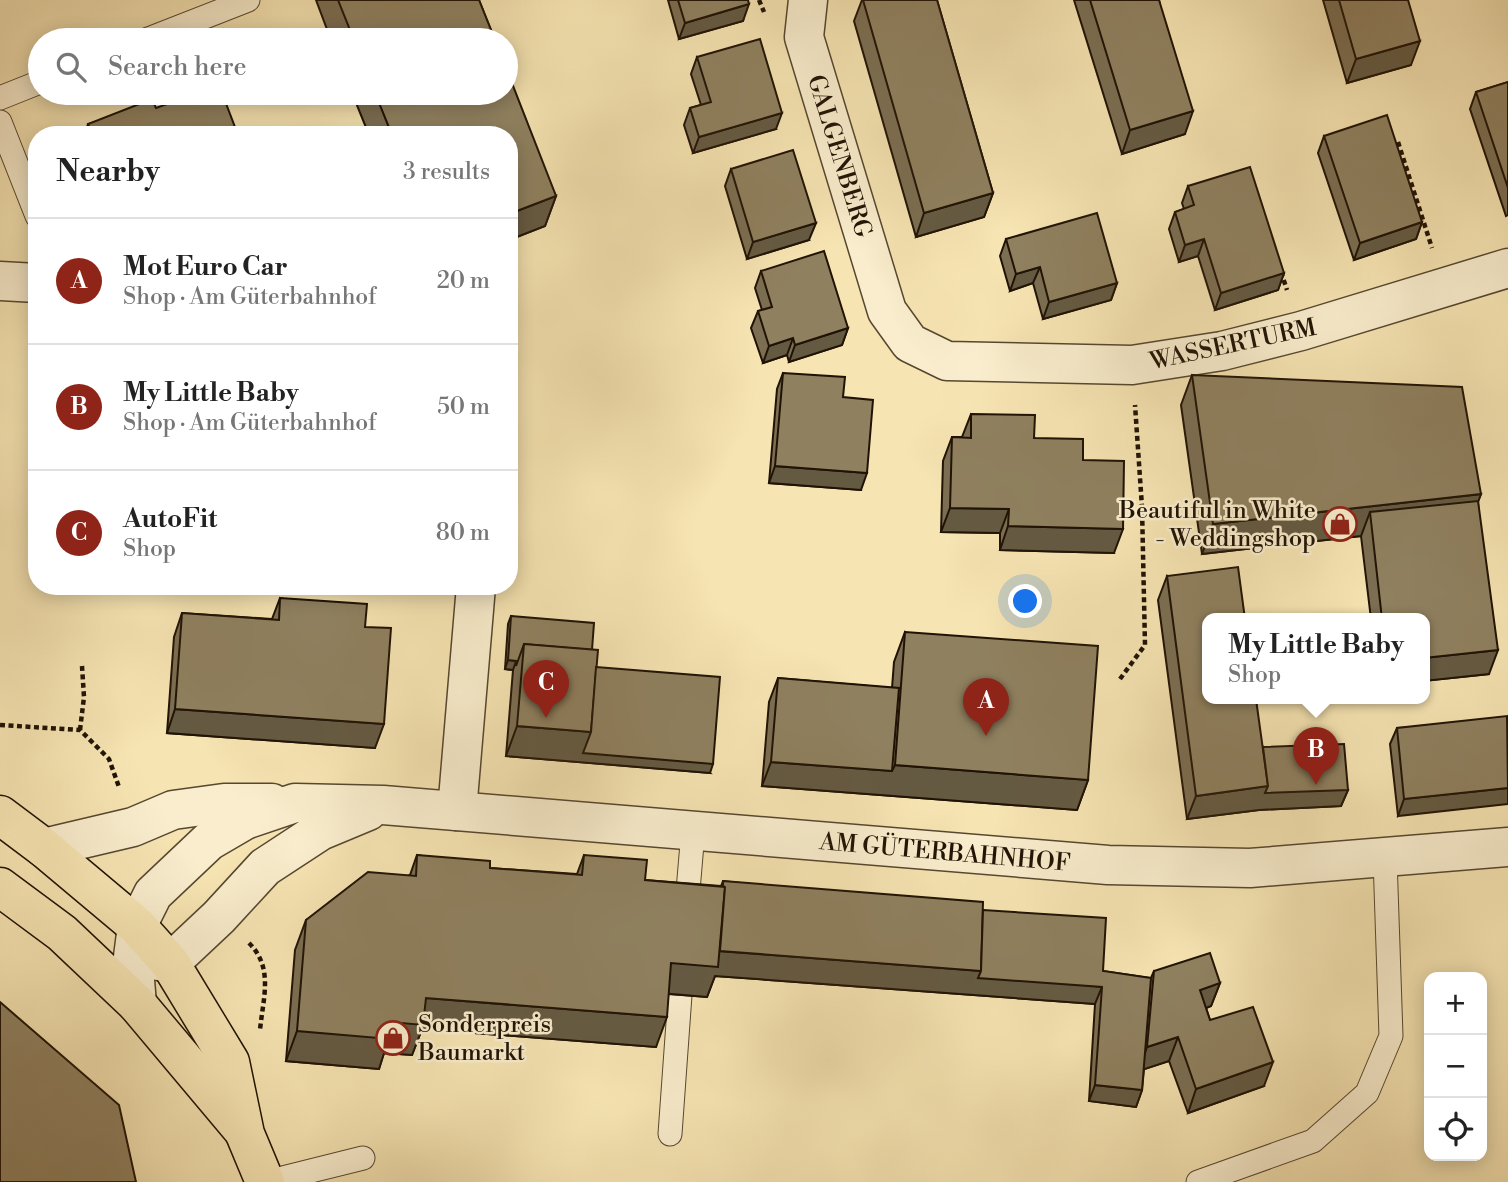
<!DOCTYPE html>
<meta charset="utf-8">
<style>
body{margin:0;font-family:"Libre Bodoni",serif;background:#f2f2f2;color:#222}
.controls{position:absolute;right:21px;bottom:21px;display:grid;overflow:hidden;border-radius:14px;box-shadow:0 4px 18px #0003}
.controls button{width:63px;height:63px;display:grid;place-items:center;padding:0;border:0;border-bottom:2px solid #e0e0e0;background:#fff;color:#222;font:35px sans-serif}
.you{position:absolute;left:1026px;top:602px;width:24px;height:24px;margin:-18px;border:5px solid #fff;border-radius:50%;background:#1a73e8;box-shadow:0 0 0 10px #1a73e833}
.badge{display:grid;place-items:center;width:46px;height:46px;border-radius:50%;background:#8f2418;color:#fff;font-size:23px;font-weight:700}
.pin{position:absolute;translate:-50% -58px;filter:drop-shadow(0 2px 4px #0008)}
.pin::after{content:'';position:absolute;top:37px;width:24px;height:21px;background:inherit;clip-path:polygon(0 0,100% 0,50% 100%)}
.popup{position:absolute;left:1202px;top:613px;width:228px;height:91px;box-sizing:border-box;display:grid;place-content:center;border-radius:14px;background:#fff;filter:drop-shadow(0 2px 5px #0005);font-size:23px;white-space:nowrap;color:#767676}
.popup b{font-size:26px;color:#222}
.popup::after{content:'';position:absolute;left:50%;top:100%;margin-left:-14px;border:14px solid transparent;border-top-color:#fff}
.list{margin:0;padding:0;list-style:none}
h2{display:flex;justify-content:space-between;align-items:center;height:91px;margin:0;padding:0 28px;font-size:30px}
h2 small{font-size:23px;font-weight:400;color:#767676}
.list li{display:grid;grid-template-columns:46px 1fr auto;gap:21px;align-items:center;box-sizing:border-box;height:126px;padding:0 28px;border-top:2px solid #e0e0e0}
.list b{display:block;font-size:26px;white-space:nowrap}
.list p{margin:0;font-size:23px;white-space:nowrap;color:#767676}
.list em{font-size:23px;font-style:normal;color:#767676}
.icon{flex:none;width:38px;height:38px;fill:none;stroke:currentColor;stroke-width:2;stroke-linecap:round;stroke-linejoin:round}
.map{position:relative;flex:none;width:1508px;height:1182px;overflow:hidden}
.search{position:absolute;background:#fff;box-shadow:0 4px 18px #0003;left:28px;top:28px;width:490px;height:77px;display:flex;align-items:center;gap:18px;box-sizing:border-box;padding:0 24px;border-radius:38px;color:#767676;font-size:26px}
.panel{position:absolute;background:#fff;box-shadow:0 4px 18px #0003;left:28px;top:126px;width:490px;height:469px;border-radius:28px}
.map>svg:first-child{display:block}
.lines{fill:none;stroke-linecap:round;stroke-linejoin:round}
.lane-casing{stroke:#564730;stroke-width:25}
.street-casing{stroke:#564730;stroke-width:41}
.primary-casing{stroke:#201305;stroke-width:41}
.path{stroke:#201305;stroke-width:4.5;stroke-dasharray:5 3.5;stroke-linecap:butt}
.lane{stroke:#f9edcd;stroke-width:23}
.street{stroke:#f9edcd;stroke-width:38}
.primary{stroke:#f6e4b2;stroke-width:38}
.wall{fill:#7b6e52;stroke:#201305;stroke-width:2}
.shaded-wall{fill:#645a42;stroke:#201305;stroke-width:2}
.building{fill:#8f805f;stroke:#201305;stroke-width:2}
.labels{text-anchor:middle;stroke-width:5;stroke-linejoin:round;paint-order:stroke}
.street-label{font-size:24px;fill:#201305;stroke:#f9edcd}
.poi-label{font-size:24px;fill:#201305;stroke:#f9edcd;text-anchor:end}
</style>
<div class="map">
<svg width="1508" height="1182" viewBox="0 0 1508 1182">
<rect width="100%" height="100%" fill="#f6e4b2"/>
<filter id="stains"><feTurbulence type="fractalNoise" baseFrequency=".00286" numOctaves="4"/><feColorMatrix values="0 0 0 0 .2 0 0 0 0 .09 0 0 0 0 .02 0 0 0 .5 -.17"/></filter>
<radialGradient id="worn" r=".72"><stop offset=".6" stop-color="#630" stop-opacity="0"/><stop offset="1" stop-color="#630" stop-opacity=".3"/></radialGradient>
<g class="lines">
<g class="lane-casing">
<g id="lane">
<path d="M146,40L248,0"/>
<path d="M0,98L40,82"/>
<path d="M0,122L37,216"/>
<path d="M686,914L693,832"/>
<path d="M670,1134L680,995"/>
<path d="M267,1182L363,1158"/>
<path d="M1198,1182L1313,1141L1367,1093L1391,1036L1385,858"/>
</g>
</g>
<g class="street-casing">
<g id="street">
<path d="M808,0L804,37L887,311L910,343L947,361L1132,365L1222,351L1301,331L1508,268"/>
<path d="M0,281L37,283"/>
<path d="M457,811L476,586"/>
<path d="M44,848L133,827L173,810L224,803H272"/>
<path d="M137,957L170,963L219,917L265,867L320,831L368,811"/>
<path d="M137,1004L133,957L137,926L153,894L209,841L245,820L295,803L383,805L1108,865L1250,868L1508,847"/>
</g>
</g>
<g class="primary-casing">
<g id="primary">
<path d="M0,815L44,848L137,926L170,963L230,1062L245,1134L265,1182"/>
<path d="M0,887L62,933L137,1004L242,1129"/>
</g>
</g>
<g class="path">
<path d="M759,0L764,12"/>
<path d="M1398,142L1432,248"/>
<path d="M1281,272L1287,290"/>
<path d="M1120,679L1145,645L1142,507L1135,405"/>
<path d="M0,725L80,730L109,759L119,787"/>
<path d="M80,730L84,697L82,666"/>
<path d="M249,943C274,968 263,998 260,1030"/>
</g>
<use href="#lane" class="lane"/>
<use href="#street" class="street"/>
<use href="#primary" class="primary"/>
</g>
<g class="wall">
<path d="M316,0H479L495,40H331Z"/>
<path d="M668,0H748L743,21L679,39Z"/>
<path d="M862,0H937L993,193L984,217L916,237L854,21Z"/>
<path d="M1074,0H1159L1185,134L1122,154Z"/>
<path d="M1323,0H1408L1411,65L1347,83Z"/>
<path d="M697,57L776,129L693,153L684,125L690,108L701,105L691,74Z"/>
<path d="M1508,82V215L1506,216L1470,109L1476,92Z"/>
<path d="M352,93H506L556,196L545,226L509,240V135H369Z"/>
<path d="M156,108L238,135H84L88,124Z"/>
<path d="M1324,136L1422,222L1416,239L1354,260L1318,153Z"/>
<path d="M731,169L809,240L747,259L725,186Z"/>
<path d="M1188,186L1284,273L1278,290L1215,310L1198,256L1179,262L1169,229L1175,212L1184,209L1182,203Z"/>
<path d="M1006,239L1117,283L1111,300L1043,319L1033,283L1010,291L1000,256Z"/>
<path d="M761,271L848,328L842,345L789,362L787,355L763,363L751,328L758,311L762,310L755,288Z"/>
<path d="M783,373L843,397L861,490L769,483L777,389Z"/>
<path d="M1192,375L1481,494L1478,501L1489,674L1424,681V619H1371L1361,536L1202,554L1181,405Z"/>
<path d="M971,414L1034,438L1083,460L1114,553L1000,550V533L941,532L943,461L952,437H962Z"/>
<path d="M1167,576L1263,747L1348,790L1341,806L1259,810L1187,819L1158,600Z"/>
<path d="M280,598L365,627L375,748L167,733L174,637L182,613L272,619Z"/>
<path d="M511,616L592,650L596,667L710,773L506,756L513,670L505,669L508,624Z"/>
<path d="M905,632L1088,780L1077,810L762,786L769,702L778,678L892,688L894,662Z"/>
<path d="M1508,724L1398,816L1390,744L1397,728Z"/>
<path d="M417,855L490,868L577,874L584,855L645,880L721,886L723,881L983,910L1103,971L1151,978L1154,971L1220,983L1211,1006L1206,1008L1210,1020L1264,1086L1188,1113L1169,1061L1144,1069L1142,1090L1136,1107L1089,1101L1095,1004L715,976L707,997L668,994L656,1047L422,1029L412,1055L384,1053L379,1069L286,1061L295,950L306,920L410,875Z"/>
</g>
<g class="shaded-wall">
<path d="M749,4L743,21L679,39L685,23Z"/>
<path d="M1420,41L1411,65L1347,83L1356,59Z"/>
<path d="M1193,111L1185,134L1122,154L1130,130Z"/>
<path d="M782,113L776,129L693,153L699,137Z"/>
<path d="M993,193L984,217L916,237L924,213Z"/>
<path d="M556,196L545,226L509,240V214Z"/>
<path d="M1422,222L1416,239L1354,260L1360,243Z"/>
<path d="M816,223L809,240L747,259L753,242Z"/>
<path d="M1204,239L1198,256L1179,262L1185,245Z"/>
<path d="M1040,267L1033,283L1010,291L1016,274Z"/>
<path d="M1284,273L1278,290L1215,310L1221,293Z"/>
<path d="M1117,283L1111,300L1043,319L1049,302Z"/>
<path d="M848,328L842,345L789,362L795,345Z"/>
<path d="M793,338L787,355L763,363L769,346Z"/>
<path d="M775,466L867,473L861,490L769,483Z"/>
<path d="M1481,494L1470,524L1370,512L1361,536L1202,554L1213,524Z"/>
<path d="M950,508L1009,509L1000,533L941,532Z"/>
<path d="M1008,526L1123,529L1114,553L1000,550Z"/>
<path d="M1498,650L1489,674L1424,681V658Z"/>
<path d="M508,660L516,661L513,670L505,669Z"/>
<path d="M175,709L384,724L375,748L167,733Z"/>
<path d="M517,726L591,732L713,764L710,773L506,756Z"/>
<path d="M771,762L892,771L895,765L1088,780L1077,810L762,786Z"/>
<path d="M1268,786L1348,790L1341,806L1259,810L1187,819L1196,796Z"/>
<path d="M1508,788V804L1398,816L1404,799Z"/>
<path d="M718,951L981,971L1102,987L1095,1004L715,976L707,997L660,993L671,963Z"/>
<path d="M1220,983L1211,1006L1191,1014L1200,990Z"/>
<path d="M426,998L667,1017L656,1047L422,1029L412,1055L384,1053L379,1069L286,1061L297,1031L391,1022Z"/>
<path d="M1178,1037L1169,1061L1139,1071L1147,1047Z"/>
<path d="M1273,1062L1264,1086L1188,1113L1196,1089Z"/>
<path d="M1095,1085L1142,1090L1136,1107L1089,1101Z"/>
</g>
<g class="building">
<path d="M338,0H479L495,40H354Z"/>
<path d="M678,0H748L749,4L685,23Z"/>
<path d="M863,0H937L993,193L924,213Z"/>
<path d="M1090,0H1159L1193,111L1130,130Z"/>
<path d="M1339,0H1408L1420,41L1356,59Z"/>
<path d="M760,39L782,113L699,137L690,108L711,102L697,57Z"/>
<path d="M506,68L556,196L509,214V135H392L375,93H506Z"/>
<path d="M1508,82V188L1476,92Z"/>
<path d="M198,93H222L238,135H93L88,124L152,99L156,108Z"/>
<path d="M1387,115L1422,222L1360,243L1324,136Z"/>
<path d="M793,150L816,223L753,242L731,169Z"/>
<path d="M1250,167L1284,273L1221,293L1204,239L1185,245L1175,212L1194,205L1188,186Z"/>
<path d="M1097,213L1117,283L1049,302L1040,267L1016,274L1006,239Z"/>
<path d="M824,251L848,328L795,345L793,338L769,346L758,311L772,307L761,271Z"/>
<path d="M783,373L845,377L843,397L873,400L867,473L775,466Z"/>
<path d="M1192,375L1462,387L1481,494L1213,524Z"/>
<path d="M971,414L1035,415L1034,438L1083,439V460L1124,461L1123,529L1008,526L1009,509L950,508L952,437L971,438Z"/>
<path d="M1478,501L1498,650L1424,658V619H1382L1370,512Z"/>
<path d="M1238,567L1245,619H1208V699H1256L1268,786L1196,796L1167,576Z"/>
<path d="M280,598L367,604L365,627L391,628L384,724L175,709L182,613L279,620Z"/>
<path d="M511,616L594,623L592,650L524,644L516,666V661L508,660Z"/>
<path d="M905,632L1098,646L1088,780L895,765Z"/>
<path d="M524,644L598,650L591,732L517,726Z"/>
<path d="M596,667L720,677L713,764L583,753L591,732Z"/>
<path d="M778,678L899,688L892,771L771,762Z"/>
<path d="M1507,716L1508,788L1404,799L1397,728Z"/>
<path d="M1344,744L1348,790L1265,793L1268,786L1263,747Z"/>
<path d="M417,855L490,861V868L582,875L584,855L647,860L645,880L725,887L718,967L671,963L667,1017L426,998L423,1025L391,1022L390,1039L297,1031L306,920L368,872L416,876Z"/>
<path d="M723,881L983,902L981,971L720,951L725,887L723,886Z"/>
<path d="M983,910L1106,918L1103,971L1151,978L1142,1090L1095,1085L1102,987L978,978L981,971Z"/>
<path d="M1210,953L1220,983L1200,990L1210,1020L1253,1007L1273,1062L1196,1089L1178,1037L1147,1047L1154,971Z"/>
<path d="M0,1002L119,1105L136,1182H0Z"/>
</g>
<defs>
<g id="shop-ring" transform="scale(1.75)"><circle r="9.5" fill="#f9edcd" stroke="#8f2418" stroke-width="1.5"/><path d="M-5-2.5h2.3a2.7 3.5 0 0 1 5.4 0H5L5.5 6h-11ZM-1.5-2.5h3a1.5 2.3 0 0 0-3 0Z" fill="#8f2418"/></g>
</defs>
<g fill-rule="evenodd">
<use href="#shop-ring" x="1340" y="524"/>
<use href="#shop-ring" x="393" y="1038"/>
</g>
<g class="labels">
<g class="street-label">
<text transform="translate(840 156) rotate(73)" y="8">GALGENBERG</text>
<text transform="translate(1233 344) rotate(-12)" y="8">WASSERTURM</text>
<text transform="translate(945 852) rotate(5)" y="8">AM GÜTERBAHNHOF</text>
</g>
<g class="poi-label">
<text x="1316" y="518">Beautiful in White<tspan x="1316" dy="28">- Weddingshop</tspan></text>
<text x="418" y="1032" text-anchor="start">Sonderpreis<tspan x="418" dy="28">Baumarkt</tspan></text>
</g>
</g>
<rect width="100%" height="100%" filter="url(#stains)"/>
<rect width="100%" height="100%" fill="url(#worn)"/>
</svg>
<div class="controls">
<button>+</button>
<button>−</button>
<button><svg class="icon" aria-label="locate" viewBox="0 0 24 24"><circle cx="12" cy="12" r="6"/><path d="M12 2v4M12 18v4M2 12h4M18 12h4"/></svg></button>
</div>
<div class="you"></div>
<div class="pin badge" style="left:986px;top:736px">A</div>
<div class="pin badge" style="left:1316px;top:785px">B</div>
<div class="popup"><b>My Little Baby</b>Shop</div>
<div class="pin badge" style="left:546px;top:718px">C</div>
<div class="search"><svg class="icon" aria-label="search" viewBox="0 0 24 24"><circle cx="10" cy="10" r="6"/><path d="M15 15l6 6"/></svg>Search here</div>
<section class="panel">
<h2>Nearby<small>3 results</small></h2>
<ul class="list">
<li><span class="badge">A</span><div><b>Mot Euro Car</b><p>Shop · Am Güterbahnhof</p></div><em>20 m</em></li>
<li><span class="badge">B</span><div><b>My Little Baby</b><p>Shop · Am Güterbahnhof</p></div><em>50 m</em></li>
<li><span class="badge">C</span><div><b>AutoFit</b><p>Shop</p></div><em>80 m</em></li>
</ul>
</section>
</div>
